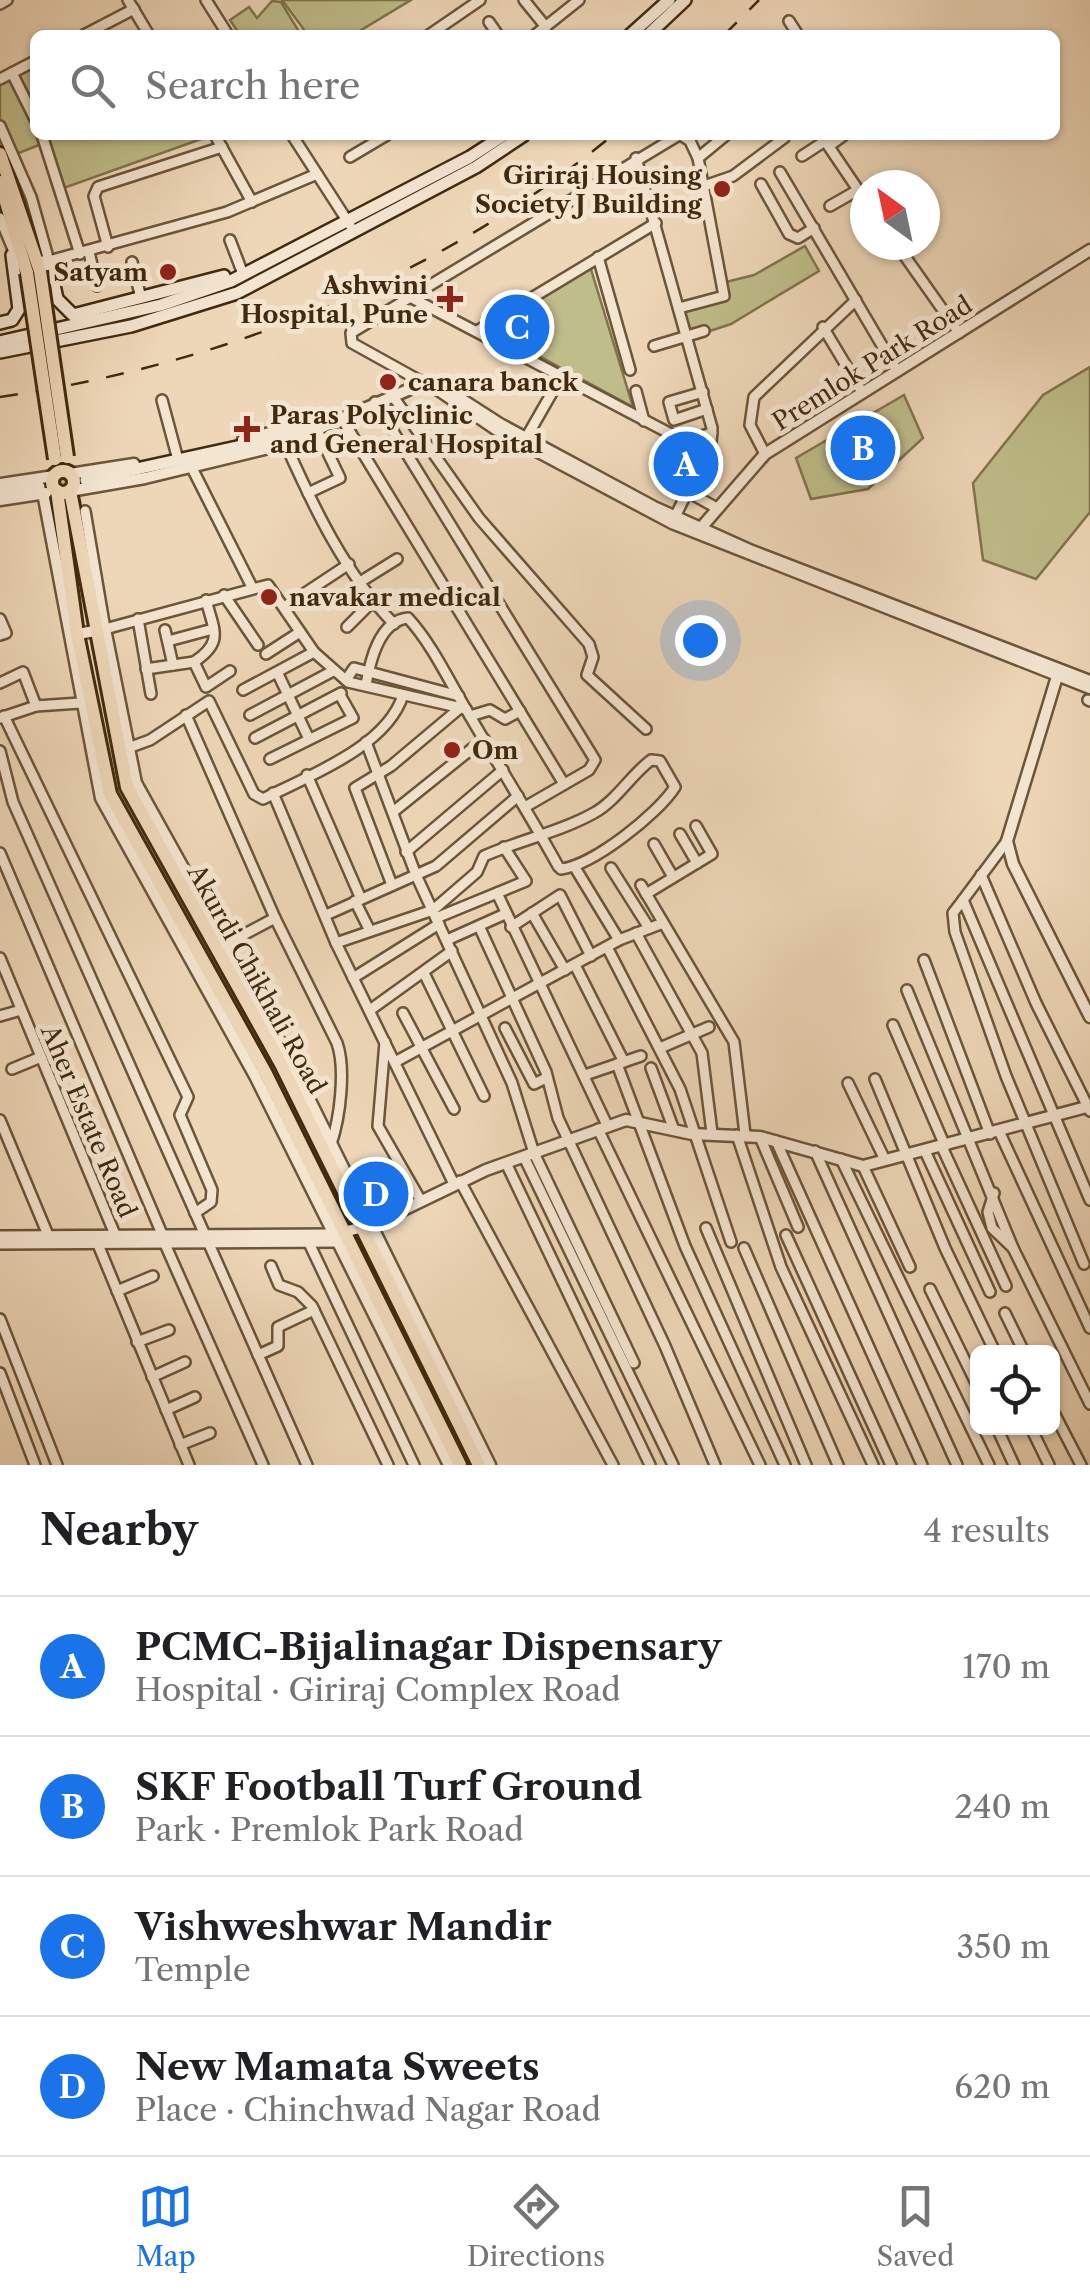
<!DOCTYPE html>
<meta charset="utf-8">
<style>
body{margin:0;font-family:"Libre Caslon Text",serif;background:#f2f2f2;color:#202124}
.controls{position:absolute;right:30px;bottom:30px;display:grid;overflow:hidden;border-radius:15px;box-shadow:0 2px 8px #0004}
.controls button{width:90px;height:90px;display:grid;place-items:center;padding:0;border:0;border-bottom:2px solid #e0e0e0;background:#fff;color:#202124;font:50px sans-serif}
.compass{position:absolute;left:850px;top:170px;width:90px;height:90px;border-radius:50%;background:#fff;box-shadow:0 2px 8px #0004;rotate:327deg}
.you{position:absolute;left:700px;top:640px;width:35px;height:35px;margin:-25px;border:8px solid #fff;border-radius:50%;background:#1a73e8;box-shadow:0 0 0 15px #1a73e833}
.badge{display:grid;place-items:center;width:65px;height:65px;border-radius:50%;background:#1a73e8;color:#fff;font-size:32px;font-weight:700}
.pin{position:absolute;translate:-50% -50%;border:5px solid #fff;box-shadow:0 2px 10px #0006}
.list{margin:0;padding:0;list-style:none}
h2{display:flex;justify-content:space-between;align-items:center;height:130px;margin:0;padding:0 40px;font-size:42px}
h2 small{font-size:32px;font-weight:400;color:#757577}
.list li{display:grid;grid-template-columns:65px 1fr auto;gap:30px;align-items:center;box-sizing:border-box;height:140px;padding:0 40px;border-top:2px solid #e0e0e0}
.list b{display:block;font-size:38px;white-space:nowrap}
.list p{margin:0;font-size:32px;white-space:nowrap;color:#757577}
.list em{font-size:32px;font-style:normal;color:#757577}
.icon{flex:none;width:55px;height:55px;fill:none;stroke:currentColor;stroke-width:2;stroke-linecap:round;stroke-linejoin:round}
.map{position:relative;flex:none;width:1090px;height:1465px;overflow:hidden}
.search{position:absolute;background:#fff;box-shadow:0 2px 8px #0004;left:30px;right:30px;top:30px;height:110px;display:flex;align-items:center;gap:25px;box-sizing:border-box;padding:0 35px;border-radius:15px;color:#757577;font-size:38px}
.sheet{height:690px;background:#fff}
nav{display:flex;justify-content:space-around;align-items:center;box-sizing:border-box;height:140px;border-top:2px solid #e0e0e0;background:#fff;font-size:28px;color:#757577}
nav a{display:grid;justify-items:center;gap:5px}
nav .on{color:#1a73e8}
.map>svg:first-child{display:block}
.green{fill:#bfbd8a;stroke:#80744c;stroke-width:2.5}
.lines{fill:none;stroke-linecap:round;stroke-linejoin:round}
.secondary-tunnel{stroke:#cbb496;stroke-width:11;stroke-dasharray:11 5.5;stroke-linecap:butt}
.minor-casing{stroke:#6c5538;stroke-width:14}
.tertiary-casing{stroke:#6c5538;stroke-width:15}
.secondary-casing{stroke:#412a0d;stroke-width:16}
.primary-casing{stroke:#412a0d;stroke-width:18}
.minor{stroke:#f4e5d1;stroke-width:9}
.tertiary{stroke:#f4e5d1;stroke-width:10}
.secondary{stroke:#f4e5d1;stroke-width:11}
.primary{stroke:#eed7b8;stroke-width:12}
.rail{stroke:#412a0d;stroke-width:2.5;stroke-dasharray:18 18;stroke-linecap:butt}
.primary-bridge-casing{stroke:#412a0d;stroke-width:18;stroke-linecap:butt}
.primary-bridge{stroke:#eed7b8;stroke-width:12}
.poi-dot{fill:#8f2418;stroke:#f4e5d1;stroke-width:4}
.labels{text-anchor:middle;stroke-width:10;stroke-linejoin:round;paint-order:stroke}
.poi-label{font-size:25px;font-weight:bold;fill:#412a0d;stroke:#f4e5d1;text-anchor:start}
.street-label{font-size:25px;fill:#412a0d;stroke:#f4e5d1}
</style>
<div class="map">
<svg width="1090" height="1465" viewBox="0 0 1090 1465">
<rect width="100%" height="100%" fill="#eed7b8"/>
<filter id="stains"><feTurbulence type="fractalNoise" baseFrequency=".002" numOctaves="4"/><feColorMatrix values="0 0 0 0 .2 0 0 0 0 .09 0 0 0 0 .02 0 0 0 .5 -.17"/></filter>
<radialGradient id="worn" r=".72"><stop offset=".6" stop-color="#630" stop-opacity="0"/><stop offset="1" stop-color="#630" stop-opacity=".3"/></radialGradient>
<g class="green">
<path d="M282,0H411L353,35H308Z"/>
<path d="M272,1L281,2L301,35H240L230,20L249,7L257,18Z"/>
<path d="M35,62V135L204,138L61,189L44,143L14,155L0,122V81Z"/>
<path d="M805,246L819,271L731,324L689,338L679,308L723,296L722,283L754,275Z"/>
<path d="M590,266L633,407L489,329Z"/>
<path d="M1090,367V512L1036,579L983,560L973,483L1043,395Z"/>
<path d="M904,395L923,438L868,489L811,499L796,458Z"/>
</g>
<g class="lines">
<path class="secondary-tunnel" d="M39,487L86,480"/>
<g class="minor-casing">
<g id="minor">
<path d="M128,0L149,35"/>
<path d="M206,0L228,35"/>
<path d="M524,0L546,27"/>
<path d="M0,4L7,0"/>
<path d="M789,21L798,35"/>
<path d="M489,22L498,35"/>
<path d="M84,35L134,9"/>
<path d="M429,35L480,0"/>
<path d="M535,35L579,0"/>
<path d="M12,73L35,119"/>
<path d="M0,79L35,61"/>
<path d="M0,126L31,197L49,261L227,212L317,174"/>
<path d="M42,135L80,254"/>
<path d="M215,135L252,202"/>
<path d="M292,135L350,225"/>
<path d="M821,135L865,200"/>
<path d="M829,146L844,135"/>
<path d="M802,156L825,141"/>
<path d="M350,157L387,135"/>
<path d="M636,158L712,428L711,443L673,521"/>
<path d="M698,158L726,135"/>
<path d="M780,172L897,371"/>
<path d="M761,184L789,234L798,238L814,228"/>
<path d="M704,186L733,176L784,138"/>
<path d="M830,206L858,190"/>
<path d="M0,218L15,254"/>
<path d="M230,240L243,274"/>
<path d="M897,245L959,333"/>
<path d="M108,247L94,196L98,187L222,147"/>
<path d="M89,252L97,286"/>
<path d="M598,257L630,370"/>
<path d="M132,262L141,298"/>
<path d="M412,298L707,453"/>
<path d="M679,308L724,296L698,158L690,141L681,135"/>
<path d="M823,327L862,392"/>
<path d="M477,331L656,223"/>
<path d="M654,346L704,331"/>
<path d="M424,383L352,343L351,333L679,135"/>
<path d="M636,391L644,421"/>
<path d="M703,392L669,402L674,420L707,409"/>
<path d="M392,395L479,518L589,644L593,657L587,675L646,729"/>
<path d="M162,400L177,456"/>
<path d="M375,402L595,760L589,770L525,807"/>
<path d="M341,417L564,784"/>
<path d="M526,438L561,377"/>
<path d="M691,439L712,433"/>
<path d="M285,443C313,506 345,574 394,624"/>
<path d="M765,454L750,425L754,397L856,300"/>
<path d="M192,468L252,587"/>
<path d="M688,492L715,507"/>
<path d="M308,493L340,478L317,430"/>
<path d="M85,511L105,629L268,585L314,652L348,682L466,709"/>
<path d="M360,582L397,559"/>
<path d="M224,595L258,645"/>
<path d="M206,600C214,631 224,642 194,662L206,687L230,671"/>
<path d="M284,607L349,564"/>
<path d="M0,619L6,633L0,635"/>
<path d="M138,619L151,694"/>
<path d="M347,627L372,602"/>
<path d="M165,630L173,665"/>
<path d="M168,641L213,629"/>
<path d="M266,654L300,632"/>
<path d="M146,669L194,662"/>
<path d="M278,674L309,739"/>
<path d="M346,680L354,668L459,696"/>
<path d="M0,683L23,672L36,706"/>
<path d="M243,690L314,652"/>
<path d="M1088,700L1090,701"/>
<path d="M186,715L275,918L337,1043C346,1069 340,1118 331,1144"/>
<path d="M250,715L333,671"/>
<path d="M4,716L188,1097L180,1115L212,1190L211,1202L195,1213"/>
<path d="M470,716L490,710L505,719L520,711"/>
<path d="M0,718L36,706L80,703"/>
<path d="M255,738L341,693"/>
<path d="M366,742L416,875L512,1083L534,1153L634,1363"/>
<path d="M128,748L150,740L209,701L254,794L263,799C308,776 387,747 403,695"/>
<path d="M0,751L13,802L307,1465"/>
<path d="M270,759L353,718L340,695"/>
<path d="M307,775L361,899"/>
<path d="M273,793L336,943L454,1184"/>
<path d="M393,812L484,739"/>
<path d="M680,834L697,863"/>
<path d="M1007,841L963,900L1090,1200"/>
<path d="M654,844L673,877"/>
<path d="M406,852L503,770"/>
<path d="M0,853L162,1234"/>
<path d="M574,866L619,940"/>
<path d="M611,868L649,928"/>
<path d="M981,875L1036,1003L1090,1111"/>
<path d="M392,885L355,788L391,766L460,708"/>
<path d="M641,885L734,1042L745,1134"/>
<path d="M497,893L607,1125"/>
<path d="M646,894L712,854L696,826"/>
<path d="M963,900L953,913L955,932L1006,1076L1084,1264"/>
<path d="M355,901L370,931"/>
<path d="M532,913L565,970"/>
<path d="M326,915L436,866L518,796"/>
<path d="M436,918L526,881L504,847"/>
<path d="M479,926L546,1072L558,1118L665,1346L715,1465"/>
<path d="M511,927L560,895L591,956"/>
<path d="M636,933L702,1053L712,1133"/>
<path d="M447,940L505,914"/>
<path d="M336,943L433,910L477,872L484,856C520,840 560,832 594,813C616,801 631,775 651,760L660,761L675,787C658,814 592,866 561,869L558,866C529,813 497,763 467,711C449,681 432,644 408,618C379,621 370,661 366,685"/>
<path d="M226,944L275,918"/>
<path d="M607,947L680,1089L731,1242"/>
<path d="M0,958L116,1237"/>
<path d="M924,960L990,1134"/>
<path d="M575,965L624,1062"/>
<path d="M424,973L484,1096"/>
<path d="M353,978L439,924"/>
<path d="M907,990L1013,1248"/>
<path d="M370,1010L452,951"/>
<path d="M403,1013L454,1109"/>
<path d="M0,1016L21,1010"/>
<path d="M893,1025L945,1146"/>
<path d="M505,1028L534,1084L546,1078"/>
<path d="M385,1042L378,1126L421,1201"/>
<path d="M660,1048L709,1027"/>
<path d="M395,1062L619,940L663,923"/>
<path d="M617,1064L685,1246L785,1465"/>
<path d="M651,1068L674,1130"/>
<path d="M12,1069L41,1057"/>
<path d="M585,1075L641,1056"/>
<path d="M875,1079L945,1248L995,1352"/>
<path d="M848,1083L885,1160"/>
<path d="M0,1120L48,1235"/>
<path d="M598,1129L760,1465"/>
<path d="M999,1131L1090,1328"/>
<path d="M737,1135L781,1267L873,1465"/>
<path d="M760,1137L798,1227"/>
<path d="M776,1141L922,1465"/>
<path d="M942,1147L1006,1286"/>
<path d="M815,1151L957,1465"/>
<path d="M925,1151L990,1292"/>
<path d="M524,1157L673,1465"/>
<path d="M841,1159L989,1465"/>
<path d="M506,1163L650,1465"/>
<path d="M863,1166L910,1267"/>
<path d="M460,1181L613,1465"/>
<path d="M994,1193L988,1212L992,1228L1013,1248L1090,1404"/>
<path d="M706,1228L806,1465"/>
<path d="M786,1235L891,1465"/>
<path d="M0,1236L333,1234"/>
<path d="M97,1242L189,1465"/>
<path d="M309,1243L414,1465"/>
<path d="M0,1244L338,1242"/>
<path d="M165,1244L263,1465"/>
<path d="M744,1248L838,1465"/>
<path d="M271,1266L279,1285L298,1292L312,1306L388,1465"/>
<path d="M930,1289L978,1387"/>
<path d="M117,1291L153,1276"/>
<path d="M1005,1313L1024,1352"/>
<path d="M0,1319L57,1465"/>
<path d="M137,1342L169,1330"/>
<path d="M258,1355L278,1346V1327L314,1310"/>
<path d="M0,1373L35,1465"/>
<path d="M152,1377L185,1362"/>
<path d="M1052,1409L1081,1465"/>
<path d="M166,1410L195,1397"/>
<path d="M997,1428L1014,1465"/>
<path d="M1031,1428L1049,1465"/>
<path d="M180,1445L210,1433"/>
</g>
</g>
<g class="tertiary-casing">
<g id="tertiary">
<path d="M434,387L497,430L672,523L1090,688"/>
<path d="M243,440L281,430L295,432"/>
<path d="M70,474L134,464"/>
<path d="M0,484L54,476"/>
<path d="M70,491L145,478L281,445L424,383L444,388L500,424L654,507L752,551L1090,681"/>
<path d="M43,493L101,798L255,1076L449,1465"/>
<path d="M0,500L46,493"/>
<path d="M700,529L765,454L1090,250"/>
<path d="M73,635L105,629L136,783L290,1060L490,1465"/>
<path d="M1059,670L1007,841L1013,864L1090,1017"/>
<path d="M339,1233L372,1225L486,1170L626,1120L692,1134L760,1137L863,1166L1090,1106"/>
</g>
</g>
<g class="secondary-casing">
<g id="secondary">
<path d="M630,35L669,0"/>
<path d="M648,35L685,0"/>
<path d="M38,263L49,261L57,299L73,315L224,276"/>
<path d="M0,323L12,320L19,309L12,255"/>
<path d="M0,342L161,305L231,281L470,157L504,135"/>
<path d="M0,352L131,326L237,293L476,167L524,135"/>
<path d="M86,480L301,433"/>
<path d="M0,493L39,487"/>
</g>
</g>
<g class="primary-casing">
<g id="primary">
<path d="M0,154L40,271"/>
<path d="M0,182L27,273"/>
<circle cx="63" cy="482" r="11"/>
<path d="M57,491L77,634L110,794L265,1072L460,1465"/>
<path d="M70,491L127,787L281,1064L479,1465"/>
</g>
</g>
<use href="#minor" class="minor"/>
<use href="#tertiary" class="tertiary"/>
<use href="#secondary" class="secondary"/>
<use href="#primary" class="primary"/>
<g class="rail">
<path d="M724,35L759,0"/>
<path d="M0,397C222,365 439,278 613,135"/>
</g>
<g class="primary-bridge-casing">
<g id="primary-bridge">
<path d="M40,271L67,457"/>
<path d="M27,273L55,459"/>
</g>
</g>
<use href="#primary-bridge" class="primary-bridge"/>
</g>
<g class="poi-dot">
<circle cx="722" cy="189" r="10"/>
<circle cx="168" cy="272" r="10"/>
<path d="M445 284h10v10h10v10h-10v10h-10v-10h-10v-10h10z"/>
<circle cx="388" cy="382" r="10"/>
<path d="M242 414h10v10h10v10h-10v10h-10v-10h-10v-10h10z"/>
<circle cx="269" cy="597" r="10"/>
<circle cx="452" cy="750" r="10"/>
</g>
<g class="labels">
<g class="poi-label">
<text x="702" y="184" text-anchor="end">Giriraj Housing<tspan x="702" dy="29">Society J Building</tspan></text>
<text x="148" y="281" text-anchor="end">Satyam</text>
<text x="428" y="294" text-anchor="end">Ashwini<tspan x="428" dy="29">Hospital, Pune</tspan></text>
<text x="408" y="391">canara banck</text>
<text x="270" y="424">Paras Polyclinic<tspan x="270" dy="29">and General Hospital</tspan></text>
<text x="289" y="606">navakar medical</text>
<text x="472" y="759">Om</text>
</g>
<g class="street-label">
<text transform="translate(872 363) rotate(-32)" y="9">Premlok Park Road</text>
<text transform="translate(257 979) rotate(61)" y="9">Akurdi Chikhali Road</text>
<text transform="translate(89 1121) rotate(67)" y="9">Aher Estate Road</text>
</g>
</g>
<rect width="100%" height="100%" filter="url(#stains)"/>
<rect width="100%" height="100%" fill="url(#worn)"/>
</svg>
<div class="controls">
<button><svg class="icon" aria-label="locate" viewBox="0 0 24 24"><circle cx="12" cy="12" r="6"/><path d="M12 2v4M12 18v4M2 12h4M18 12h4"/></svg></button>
</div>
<svg class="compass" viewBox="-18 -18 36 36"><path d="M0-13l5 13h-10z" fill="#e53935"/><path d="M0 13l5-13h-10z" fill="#757577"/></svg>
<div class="you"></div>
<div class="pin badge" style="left:686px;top:464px">A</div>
<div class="pin badge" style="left:863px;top:448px">B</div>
<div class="pin badge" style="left:517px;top:327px">C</div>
<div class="pin badge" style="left:376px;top:1194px">D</div>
<div class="search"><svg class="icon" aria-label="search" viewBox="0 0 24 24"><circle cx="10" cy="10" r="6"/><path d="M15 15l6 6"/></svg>Search here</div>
</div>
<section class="sheet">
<h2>Nearby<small>4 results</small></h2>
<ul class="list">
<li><span class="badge">A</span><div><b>PCMC-Bijalinagar Dispensary</b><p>Hospital · Giriraj Complex Road</p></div><em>170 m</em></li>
<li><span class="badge">B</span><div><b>SKF Football Turf Ground</b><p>Park · Premlok Park Road</p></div><em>240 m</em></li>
<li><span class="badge">C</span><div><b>Vishweshwar Mandir</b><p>Temple</p></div><em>350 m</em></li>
<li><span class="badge">D</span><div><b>New Mamata Sweets</b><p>Place · Chinchwad Nagar Road</p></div><em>620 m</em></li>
</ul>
</section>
<nav>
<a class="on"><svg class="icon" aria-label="map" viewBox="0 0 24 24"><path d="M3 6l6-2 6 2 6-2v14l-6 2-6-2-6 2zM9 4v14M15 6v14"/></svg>Map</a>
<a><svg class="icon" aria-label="directions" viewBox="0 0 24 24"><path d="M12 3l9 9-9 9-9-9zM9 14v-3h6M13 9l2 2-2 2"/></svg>Directions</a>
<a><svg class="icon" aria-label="saved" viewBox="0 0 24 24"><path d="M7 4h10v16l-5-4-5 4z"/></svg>Saved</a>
</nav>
